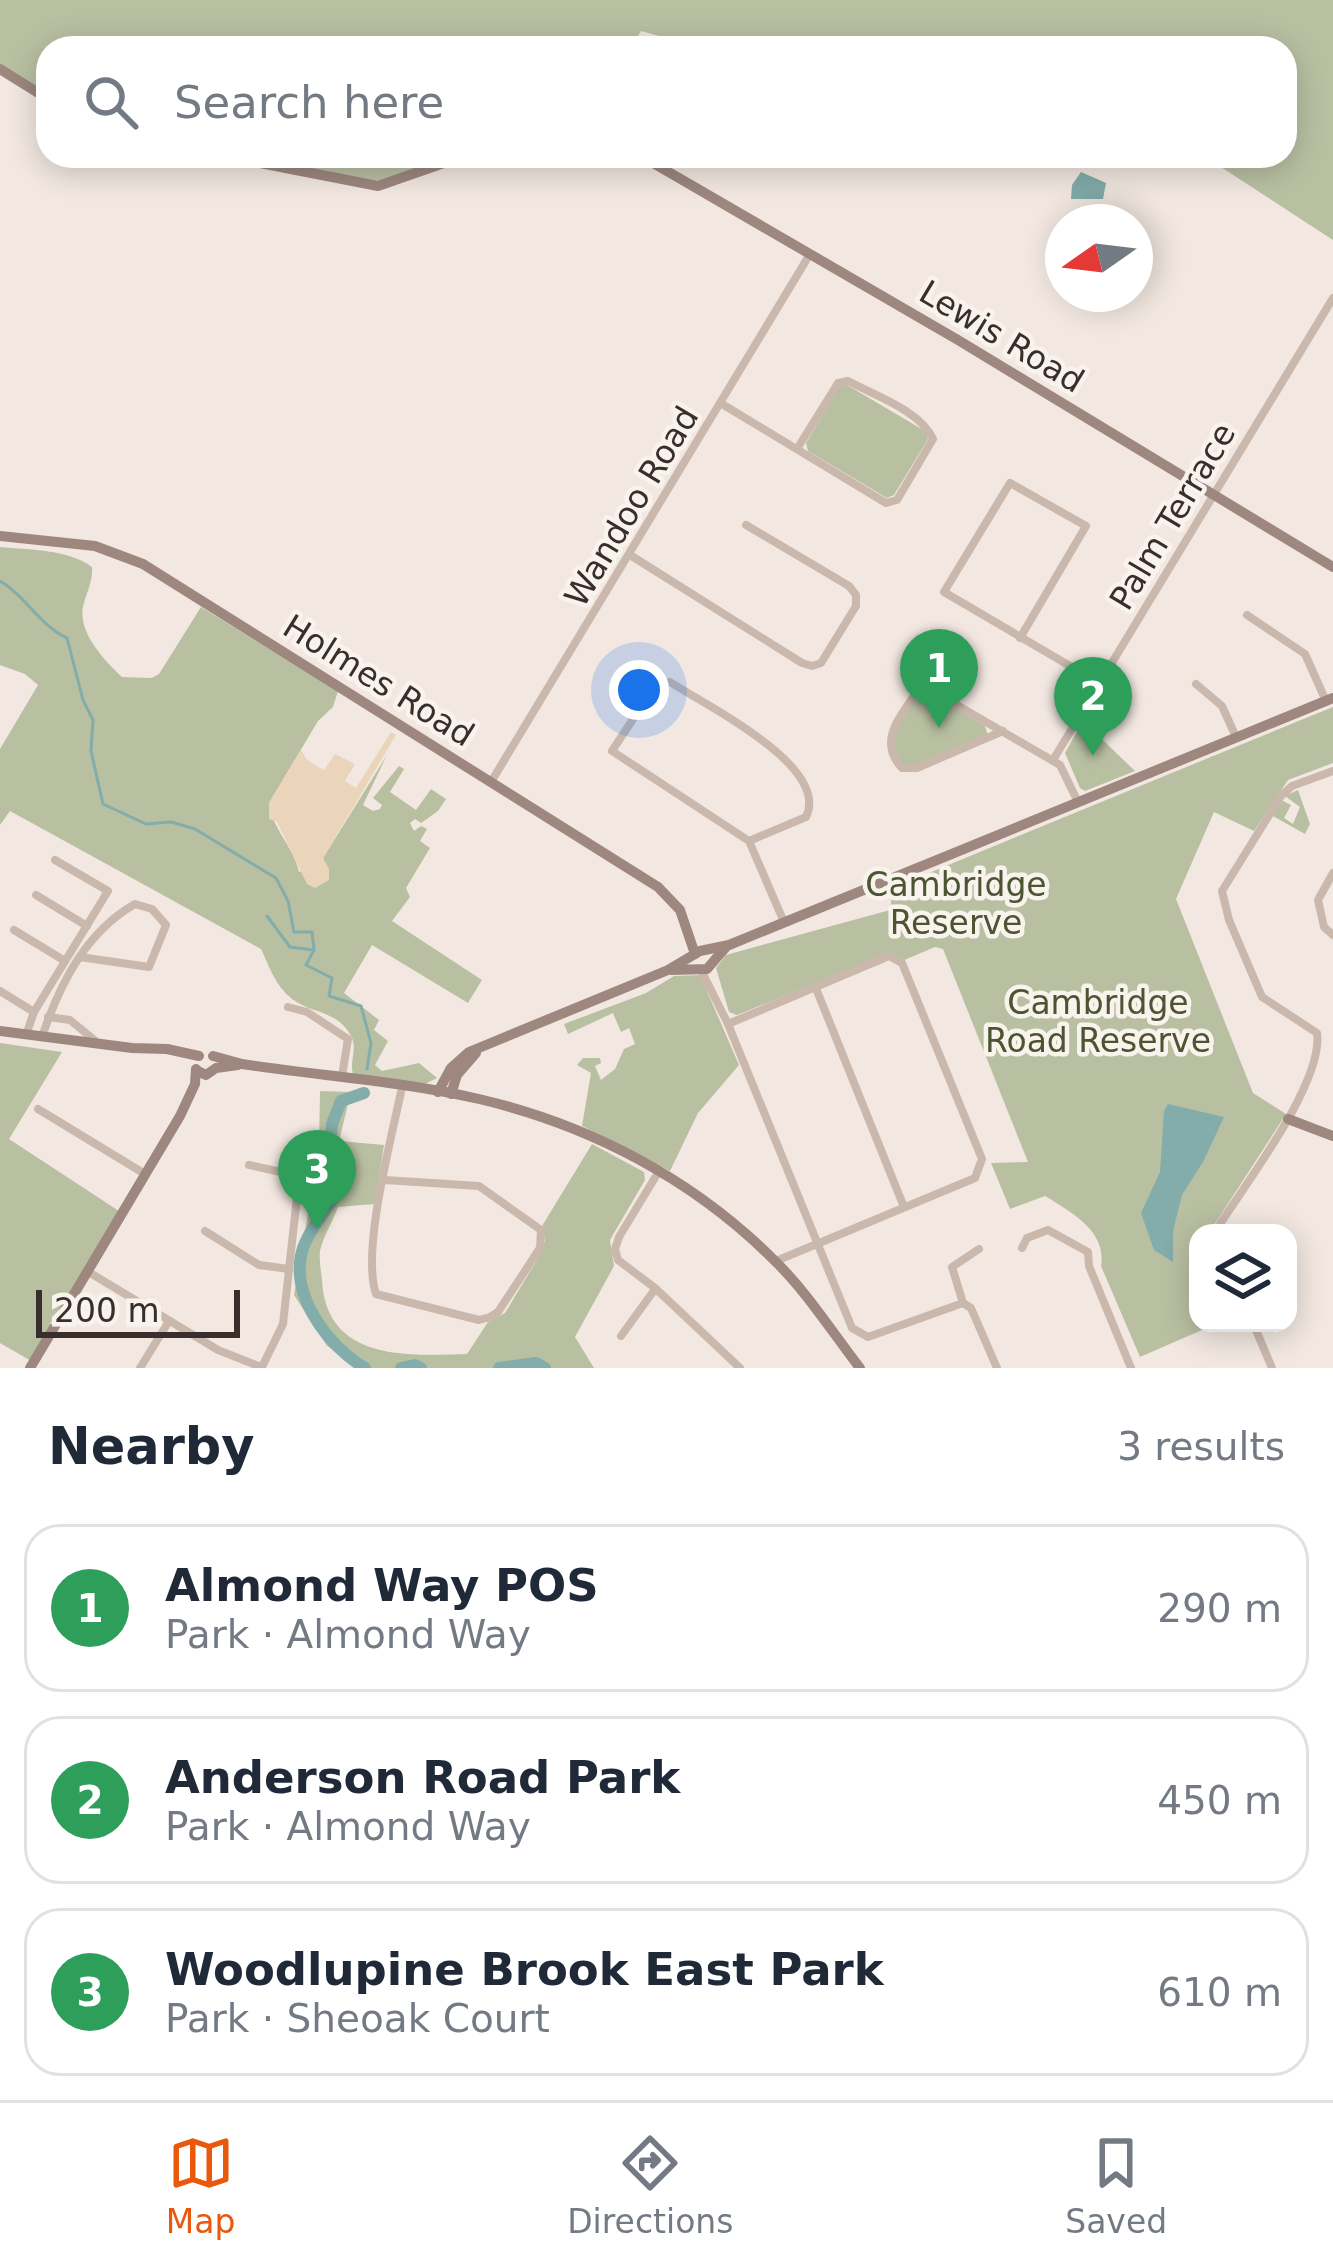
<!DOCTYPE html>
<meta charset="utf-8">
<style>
body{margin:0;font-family:"DejaVu Sans",sans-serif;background:#f6f6f7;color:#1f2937}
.controls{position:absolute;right:36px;bottom:36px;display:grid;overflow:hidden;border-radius:24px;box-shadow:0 6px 30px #0003}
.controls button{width:108px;height:108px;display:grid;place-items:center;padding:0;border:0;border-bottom:3px solid #e0e1e3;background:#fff;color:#1f2937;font:60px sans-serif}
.compass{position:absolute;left:1045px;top:204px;width:108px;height:108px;border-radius:50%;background:#fff;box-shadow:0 6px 30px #0003;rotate:256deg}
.scale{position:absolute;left:36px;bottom:30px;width:204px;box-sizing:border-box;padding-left:12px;border:6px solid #392e2b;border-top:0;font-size:33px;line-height:42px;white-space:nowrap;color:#392e2b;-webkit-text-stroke:9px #f9f3ed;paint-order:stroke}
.you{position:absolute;left:639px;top:690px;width:42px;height:42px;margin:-30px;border:9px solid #fff;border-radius:50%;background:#1a73e8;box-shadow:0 0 0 18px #1a73e833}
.badge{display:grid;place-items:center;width:78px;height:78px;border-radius:50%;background:#ea580c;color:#fff;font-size:39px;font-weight:700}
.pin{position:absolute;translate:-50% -99px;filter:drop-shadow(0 3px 6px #0008)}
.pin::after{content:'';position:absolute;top:63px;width:42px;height:36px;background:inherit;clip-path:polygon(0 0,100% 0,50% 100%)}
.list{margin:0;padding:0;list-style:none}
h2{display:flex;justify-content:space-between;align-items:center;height:156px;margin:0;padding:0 48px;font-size:51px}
h2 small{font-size:39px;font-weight:400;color:#747a83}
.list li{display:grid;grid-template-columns:78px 1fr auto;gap:36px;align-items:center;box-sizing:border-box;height:168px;margin:0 24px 24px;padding:0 24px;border:3px solid #e0e1e3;border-radius:36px}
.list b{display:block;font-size:45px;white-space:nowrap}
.list p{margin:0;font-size:39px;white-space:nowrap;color:#747a83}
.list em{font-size:39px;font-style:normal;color:#747a83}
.icon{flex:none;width:66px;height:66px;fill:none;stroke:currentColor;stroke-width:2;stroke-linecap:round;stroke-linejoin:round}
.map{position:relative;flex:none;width:1333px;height:1368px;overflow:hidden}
.search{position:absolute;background:#fff;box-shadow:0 6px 30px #0003;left:36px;right:36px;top:36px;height:132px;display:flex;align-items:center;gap:30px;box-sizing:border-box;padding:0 42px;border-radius:36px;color:#747a83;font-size:45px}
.sheet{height:732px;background:#fff}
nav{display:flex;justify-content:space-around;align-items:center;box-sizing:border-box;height:168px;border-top:3px solid #e0e1e3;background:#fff;font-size:33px;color:#747a83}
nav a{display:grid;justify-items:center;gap:6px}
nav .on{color:#ea580c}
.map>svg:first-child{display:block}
.green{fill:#b9c0a2}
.sand{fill:#ead5bb}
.water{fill:#82adab}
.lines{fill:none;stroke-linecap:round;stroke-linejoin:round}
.stream{stroke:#82adab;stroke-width:3}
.river{stroke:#82adab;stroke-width:12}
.street{stroke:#cab8ad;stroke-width:8}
.secondary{stroke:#9d877f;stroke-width:10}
.labels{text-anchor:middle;stroke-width:9;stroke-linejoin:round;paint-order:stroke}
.street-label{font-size:33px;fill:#392e2b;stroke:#f9f3ed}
.park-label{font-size:33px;fill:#4b5531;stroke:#f9f3ed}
</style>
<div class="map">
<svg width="1333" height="1368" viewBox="0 0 1333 1368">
<rect width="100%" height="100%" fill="#f2e8e1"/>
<g class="green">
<path d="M0,0H1333V240L1204,156H1285V48H703L641,31L631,48H48V99L0,69Z"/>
<path d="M225,156H469L392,183Z"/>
<path d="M847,385L925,431L928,439L894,495L887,498L808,451L806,443L839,387Z"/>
<path d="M0,547C29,550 68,549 92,567C93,582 86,593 83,607C78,633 105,661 122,677L152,678L159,674L201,607L338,691L333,707L318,721L269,803C271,827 294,847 299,872L324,862L323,858L387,755L363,805L373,811L380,809L382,805L373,798L399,766L404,769L390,792L416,810L431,789L446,799L438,811L421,823L415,819L410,823L414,831L421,826L427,829L420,841L430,848L406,888L410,897L392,921L482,980L468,1003L372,945L344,993L379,1020L374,1030L388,1041L375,1065L382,1071L419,1063L437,1078L425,1084L353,1074C349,1061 358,1049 351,1036C337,1010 312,1014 292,999C276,987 269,966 261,949L10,811L0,825V749L38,685L25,674L0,665Z"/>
<path d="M927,692L985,726L988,736L917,768H902L890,733L917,694Z"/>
<path d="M1333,707V763L1288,780L1254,831L1214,812L1176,899L1253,1093L1286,1114L1209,1233H1198V1323H1218L1140,1357L1101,1266C1107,1231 1071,1212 1045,1196L1010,1209L991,1163L1028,1162L943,949L935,947L902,961L888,954L737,1015L729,1012L716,968L726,955L890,910L893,888C1040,827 1186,767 1333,707Z"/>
<path d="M1083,721L1135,771L1085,791L1080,788L1065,753Z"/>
<path d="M1298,790L1310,824L1305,834L1271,815L1281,800L1291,805L1284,818L1293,824L1300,807L1285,796Z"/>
<path d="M700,975L739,1065L698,1113L670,1171L582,1126L591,1073L577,1065L583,1058H600L601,1063L595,1066L601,1080L615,1069L624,1049L635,1044L629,1028L621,1032L613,1013L568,1034L564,1024L646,993L674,976Z"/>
<path d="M0,1043L62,1052L9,1139L122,1213L33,1362L0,1343Z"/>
<path d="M320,1091L351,1092L339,1141L384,1145L375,1204L338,1207C333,1221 323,1237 320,1251C319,1260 321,1271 322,1280C326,1361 407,1356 467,1354L488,1322L505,1313L538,1258L545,1241L542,1226L592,1144L644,1172L645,1180L610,1240L614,1266L575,1337L594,1368H359L327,1346L294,1295L319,1150Z"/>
</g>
<path class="sand" d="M391,732L396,735L323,858L329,869V880L315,888L307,884L277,822L269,819V803L301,750L307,760L324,770L335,754L355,764L345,781L356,788Z"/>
<g class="water">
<path d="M1081,172L1106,183L1103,199H1071L1072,185Z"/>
<path d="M1168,1104L1224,1117L1203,1162L1182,1195L1173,1231V1262L1154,1250L1141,1213L1160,1172L1164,1111Z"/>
</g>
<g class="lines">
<g class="stream">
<path d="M0,581C26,596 40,626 67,638L83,700L93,720L91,751L103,804L146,824L171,822L195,829L276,878L288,901L294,932H312L314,950"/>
<path d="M267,916L290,947L314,950L306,965L332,978L329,996L361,1006L371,1043L367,1069"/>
</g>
<g class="river">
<path d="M364,1093L341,1101L332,1124L330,1151L339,1191C326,1210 311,1227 303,1248C288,1294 328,1346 365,1368"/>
<path d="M401,1368L415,1365L421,1368"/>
<path d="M499,1368L536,1363L545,1368"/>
</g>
<g class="street">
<path d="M722,404L886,503L897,500L933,439C921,411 874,395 848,381L838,383L797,449"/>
<path d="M630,555L802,663L812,666L821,663L856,606V595L849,586L746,525"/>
<path d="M1247,615L1305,654L1326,701"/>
<path d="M1020,638L1086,526L1010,483L944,592L1099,683"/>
<path d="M1196,684L1222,706L1236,737"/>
<path d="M1003,731L917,768H902C876,740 902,715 918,690L926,687L1060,765L1078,802"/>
<path d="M1053,760L1333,298"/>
<path d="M491,782L810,254"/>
<path d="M749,841L806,817C831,766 705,705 670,682L656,684L612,751L749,841L784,922"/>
<path d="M1333,873L1318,900L1324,927L1333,935"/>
<path d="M36,895L87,926"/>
<path d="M14,930L65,961"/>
<path d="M701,970L728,1024L852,1328L868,1337L963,1303L971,1308L997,1368"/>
<path d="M815,986L904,1207"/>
<path d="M0,991L34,1012"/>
<path d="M288,1007L307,1012L348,1039L342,1076"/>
<path d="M48,1017L70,1020L98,1043"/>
<path d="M728,1024L889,956L902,963L982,1159L975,1178L776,1261"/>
<path d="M26,1035L34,1012L108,891L55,860"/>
<path d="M42,1037C60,983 86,932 135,904L152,909L166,925L149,967L80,957"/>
<path d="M38,1109L145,1174"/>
<path d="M249,1165L295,1175L298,1188L283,1324L262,1367"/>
<path d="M659,1171L619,1237L615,1249L618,1260L655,1288L740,1368"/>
<path d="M385,1180L479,1186L541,1230L540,1248L498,1312L490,1317L479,1320L376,1294C361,1250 392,1137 402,1087"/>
<path d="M205,1231L259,1265L289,1269"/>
<path d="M1218,1233L1220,1224C1247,1182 1324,1081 1317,1033L1262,997L1229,920L1222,891L1281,796L1292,786L1333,771"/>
<path d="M1022,1248L1027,1238L1048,1230L1088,1252L1089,1266L1131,1368"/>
<path d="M87,1271L218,1350L261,1367"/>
<path d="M963,1303L952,1267L979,1249"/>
<path d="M1253,1323L1272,1368"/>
<path d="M621,1336L655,1289"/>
<path d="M140,1368L169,1321"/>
</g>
<g class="secondary">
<path d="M0,69L48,99"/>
<path d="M224,156L378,186L464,156"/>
<path d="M641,156L958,340L1333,567"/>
<path d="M0,536L95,546L143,564L658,887L680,910L695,954"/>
<path d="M672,970L707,969L726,947"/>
<path d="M0,1031L132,1048L167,1049L199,1056"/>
<path d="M213,1056L242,1064C320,1076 402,1081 479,1099C590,1125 693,1179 774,1260C807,1292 832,1332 860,1368"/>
<path d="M196,1070L206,1075L216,1068L238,1065"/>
<path d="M438,1092L451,1068L469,1052L668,970L700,951L729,945L1333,698"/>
<path d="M451,1094L457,1075L476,1053"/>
<path d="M1288,1119L1333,1136"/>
<path d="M30,1368L180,1116L195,1084L196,1069"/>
</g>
</g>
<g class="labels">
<g class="street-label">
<text transform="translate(1002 336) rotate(31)" y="12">Lewis Road</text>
<text transform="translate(631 506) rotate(-59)" y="12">Wandoo Road</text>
<text transform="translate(1172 516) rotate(-59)" y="12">Palm Terrace</text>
<text transform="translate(379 680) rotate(32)" y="12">Holmes Road</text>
</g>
<g class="park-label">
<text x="956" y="896">Cambridge<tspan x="956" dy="38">Reserve</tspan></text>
<text x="1098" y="1014">Cambridge<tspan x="1098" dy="38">Road Reserve</tspan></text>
</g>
</g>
</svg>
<div class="controls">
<button><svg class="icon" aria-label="layers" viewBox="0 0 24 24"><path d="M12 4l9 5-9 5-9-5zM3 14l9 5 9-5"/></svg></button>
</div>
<svg class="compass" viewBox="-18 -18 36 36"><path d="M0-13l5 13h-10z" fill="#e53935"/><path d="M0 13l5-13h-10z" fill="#747a83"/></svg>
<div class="scale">200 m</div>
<div class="you"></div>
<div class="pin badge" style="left:939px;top:728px;background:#2e9e5b">1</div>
<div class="pin badge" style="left:1093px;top:756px;background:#2e9e5b">2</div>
<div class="pin badge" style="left:317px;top:1229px;background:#2e9e5b">3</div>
<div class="search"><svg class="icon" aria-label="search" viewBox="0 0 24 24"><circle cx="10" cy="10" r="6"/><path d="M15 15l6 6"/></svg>Search here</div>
</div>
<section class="sheet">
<h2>Nearby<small>3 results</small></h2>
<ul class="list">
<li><span class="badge" style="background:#2e9e5b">1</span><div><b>Almond Way POS</b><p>Park · Almond Way</p></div><em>290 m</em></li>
<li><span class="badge" style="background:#2e9e5b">2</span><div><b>Anderson Road Park</b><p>Park · Almond Way</p></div><em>450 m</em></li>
<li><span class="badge" style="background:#2e9e5b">3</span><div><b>Woodlupine Brook East Park</b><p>Park · Sheoak Court</p></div><em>610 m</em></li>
</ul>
</section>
<nav>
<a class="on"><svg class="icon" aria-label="map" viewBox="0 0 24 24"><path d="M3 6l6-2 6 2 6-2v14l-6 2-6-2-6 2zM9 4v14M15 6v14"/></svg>Map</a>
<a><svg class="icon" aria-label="directions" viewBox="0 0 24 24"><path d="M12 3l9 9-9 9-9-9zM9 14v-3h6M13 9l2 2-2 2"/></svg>Directions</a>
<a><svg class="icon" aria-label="saved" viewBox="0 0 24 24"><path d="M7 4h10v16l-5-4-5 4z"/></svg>Saved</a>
</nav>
